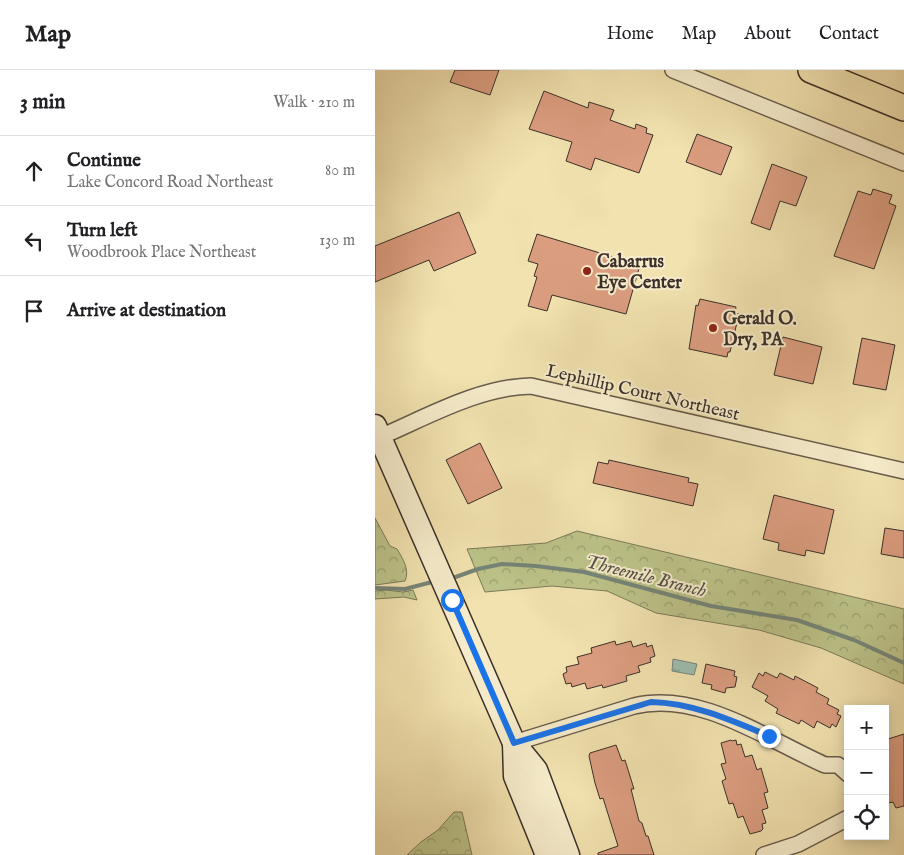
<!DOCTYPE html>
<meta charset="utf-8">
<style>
body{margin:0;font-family:"IM FELL English",serif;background:#f2f2f2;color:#202124}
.controls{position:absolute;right:15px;bottom:15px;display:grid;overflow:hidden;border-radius:0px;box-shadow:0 2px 12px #0003}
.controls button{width:45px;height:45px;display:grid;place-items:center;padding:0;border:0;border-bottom:1px solid #e0e0e0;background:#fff;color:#202124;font:25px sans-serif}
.stop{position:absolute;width:15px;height:15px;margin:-11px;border:4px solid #1a73e8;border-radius:50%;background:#fff}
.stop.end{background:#1a73e8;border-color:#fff;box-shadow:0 1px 5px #0008}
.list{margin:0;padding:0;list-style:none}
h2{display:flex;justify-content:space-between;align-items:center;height:65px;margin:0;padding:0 20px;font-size:21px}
h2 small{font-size:16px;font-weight:400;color:#757577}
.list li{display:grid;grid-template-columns:32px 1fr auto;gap:15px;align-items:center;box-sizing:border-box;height:70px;padding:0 20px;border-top:1px solid #e0e0e0}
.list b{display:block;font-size:19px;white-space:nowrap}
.list p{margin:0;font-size:16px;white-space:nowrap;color:#757577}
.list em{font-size:16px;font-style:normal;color:#757577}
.icon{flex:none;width:28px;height:28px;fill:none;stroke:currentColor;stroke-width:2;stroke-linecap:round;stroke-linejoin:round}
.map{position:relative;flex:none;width:529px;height:785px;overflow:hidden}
header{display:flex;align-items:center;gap:30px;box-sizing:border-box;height:70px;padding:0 25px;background:#fff;border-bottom:1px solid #e0e0e0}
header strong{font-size:24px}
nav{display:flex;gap:28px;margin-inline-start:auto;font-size:18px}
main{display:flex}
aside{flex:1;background:#fff}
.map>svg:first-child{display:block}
.forest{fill:url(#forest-crowns);stroke:#7c7a5a}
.water{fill:url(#water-ripples);stroke:#758579}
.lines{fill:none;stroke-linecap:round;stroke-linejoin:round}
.stream{stroke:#758579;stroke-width:4}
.building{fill:#db9d80;stroke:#3b302a}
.minor-casing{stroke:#685c4b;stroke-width:18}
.secondary-casing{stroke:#3b302a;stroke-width:25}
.primary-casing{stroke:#3b302a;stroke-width:28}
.minor{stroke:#f6eccb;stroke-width:15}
.secondary{stroke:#f6eccb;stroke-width:22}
.primary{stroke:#f1e2af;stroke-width:25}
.route{stroke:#1a73e8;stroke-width:6}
.poi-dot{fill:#8f2418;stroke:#f6eccb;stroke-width:2}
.labels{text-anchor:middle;stroke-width:4;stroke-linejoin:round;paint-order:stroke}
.poi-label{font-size:18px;font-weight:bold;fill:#3b302a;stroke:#f6eccb;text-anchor:start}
.street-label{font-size:18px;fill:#3b302a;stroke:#f6eccb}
.water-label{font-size:19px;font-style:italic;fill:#53534b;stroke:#f6eccb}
</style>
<header>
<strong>Map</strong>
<nav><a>Home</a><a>Map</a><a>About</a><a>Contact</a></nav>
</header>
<main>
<aside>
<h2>3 min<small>Walk · 210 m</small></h2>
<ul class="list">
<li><svg class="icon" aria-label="ahead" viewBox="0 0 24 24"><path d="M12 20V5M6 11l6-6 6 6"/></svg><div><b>Continue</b><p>Lake Concord Road Northeast</p></div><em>80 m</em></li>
<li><svg class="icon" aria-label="left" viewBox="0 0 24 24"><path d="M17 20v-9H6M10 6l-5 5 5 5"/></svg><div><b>Turn left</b><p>Woodbrook Place Northeast</p></div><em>130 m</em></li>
<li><svg class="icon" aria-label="arrive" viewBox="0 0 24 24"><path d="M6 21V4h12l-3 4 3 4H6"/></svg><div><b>Arrive at destination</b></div></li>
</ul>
</aside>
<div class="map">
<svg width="529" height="785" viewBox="0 0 529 785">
<defs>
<pattern id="forest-crowns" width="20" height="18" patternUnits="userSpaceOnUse" patternTransform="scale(1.25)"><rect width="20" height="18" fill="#bcc389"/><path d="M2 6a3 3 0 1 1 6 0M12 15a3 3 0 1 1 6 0" fill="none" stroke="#9a9f70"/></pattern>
<pattern id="water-ripples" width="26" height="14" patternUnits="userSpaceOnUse" patternTransform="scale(1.25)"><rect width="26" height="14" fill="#9bbdae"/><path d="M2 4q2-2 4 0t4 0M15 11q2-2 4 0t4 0" fill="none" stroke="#809a8e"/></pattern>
</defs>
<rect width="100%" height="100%" fill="#f1e2af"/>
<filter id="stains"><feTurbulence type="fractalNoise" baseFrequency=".004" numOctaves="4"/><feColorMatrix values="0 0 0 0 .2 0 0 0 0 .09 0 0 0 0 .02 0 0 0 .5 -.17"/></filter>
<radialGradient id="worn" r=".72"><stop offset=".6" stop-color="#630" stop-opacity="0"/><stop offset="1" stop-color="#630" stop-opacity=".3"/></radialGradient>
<g class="forest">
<path d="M0,448L15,476L22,479C28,489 35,500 30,511L0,515Z"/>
<path d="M202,461L529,539V614L446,578L384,560L281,543L232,521L177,516L110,522L92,479L171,473Z"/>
<path d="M11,520L28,522L38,520L42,530L29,527L0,529V521Z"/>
<path d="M79,742H87L97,785H32L46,772L63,760Z"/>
</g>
<path class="water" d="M298,589L322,594L319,605L297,601Z"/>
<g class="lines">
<g class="stream">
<path d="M75,509L103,499L127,494L161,496L209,502L336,536L422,550L479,570L529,593"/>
<path d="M0,518L30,519L61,511"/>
</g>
</g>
<g class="building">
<path d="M80,0H124L115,25L75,12Z"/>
<path d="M169,21L213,38L214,32L239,40L235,50L260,59L261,54L272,58L271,63L278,65L264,103L220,88L216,100L191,91L197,72L154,59Z"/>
<path d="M322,64L357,77L346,105L311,92Z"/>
<path d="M397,94L432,107L421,136L405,131L395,160L376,153Z"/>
<path d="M498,119L517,125L514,133L521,136L499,199L459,186L483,121L496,125Z"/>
<path d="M84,142L101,183L59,201L54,190L0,212V176Z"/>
<path d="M162,164L265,195L251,244L177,225L172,241L153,236L162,207L159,206L163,194L153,191Z"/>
<path d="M325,229L361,237L360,243L364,244L355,282H353L352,287L314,279L321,235L323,236Z"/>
<path d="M408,267L447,277L438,314L399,305Z"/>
<path d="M487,268L520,275L511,320L478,314Z"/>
<path d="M105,373L127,418L93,434L71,390Z"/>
<path d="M234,390L314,408L313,412L323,414L318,436L218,413L223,392L233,394Z"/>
<path d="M399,425L459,440L449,484L431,480L430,486L403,480L404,473L388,469Z"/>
<path d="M510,458L529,461V488L506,484Z"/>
<path d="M240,571L241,575L256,571L258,577L271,573L272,577L277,575L280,586L275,588L276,592L263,596L265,602L251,606L252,611L228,618L227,615L212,619L210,613L197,617L196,613L191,614L188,604L192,602L191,597L204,594L202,587L217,583L216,578Z"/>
<path d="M331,594L360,601L359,606L362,607L360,617L351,618L350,623L336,619L337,615L327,613Z"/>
<path d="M390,602L402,608L405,603L419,610L420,606L443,618L441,622L454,629L452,634L464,640L462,644L466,646L461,657L457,654L455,658L442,651L439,658L426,650L424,654L401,643L403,639L390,631L393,626L377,617L384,603L388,606Z"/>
<path d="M529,664V736L521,738L518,732L513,733L510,724V721L513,720L510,710V670Z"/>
<path d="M356,670L357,671L361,670L362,675L366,674L370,687L377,685L382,700L386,698L393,722L389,723L393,738L387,740L391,753L387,754L388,759L386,761L375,764L368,746L363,748L358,733L354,734L347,711L351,709L346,694L351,693L346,673Z"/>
<path d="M241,675L247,691L250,690L259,719H256L264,751L267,753L271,766H273L279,785H223V783L243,776L228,728L225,729L220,713L214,686L215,683Z"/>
</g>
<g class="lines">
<g class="minor-casing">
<g id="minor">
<path d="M298,0L529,93"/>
<path d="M5,367C52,347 104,317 156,316L529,401"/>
<path d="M139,673L259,636C324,620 393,670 450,695H463L473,704"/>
<path d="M389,785L423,774L473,748"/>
</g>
</g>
<g class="secondary-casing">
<g id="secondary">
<path d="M0,356L139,673L161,700L193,785"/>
<path d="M139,673L140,706L172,785"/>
</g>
</g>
<g class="primary-casing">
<path id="primary" d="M436,0L529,38"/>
</g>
<use href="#minor" class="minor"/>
<use href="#secondary" class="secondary"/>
<use href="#primary" class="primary"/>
</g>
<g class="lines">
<path class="route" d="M77,530L139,673L276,632C318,633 356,650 394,666"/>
</g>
<g class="poi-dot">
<circle cx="212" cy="201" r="5"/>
<circle cx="338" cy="258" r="5"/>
</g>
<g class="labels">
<g class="poi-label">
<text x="222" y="197">Cabarrus<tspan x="222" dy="21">Eye Center</tspan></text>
<text x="348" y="254">Gerald O.<tspan x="348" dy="21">Dry, PA</tspan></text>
</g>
<g class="street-label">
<text transform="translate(268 322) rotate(13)" y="6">Lephillip Court Northeast</text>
</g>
<g class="water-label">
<text transform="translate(271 505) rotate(14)" y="7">Threemile Branch</text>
</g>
</g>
<rect width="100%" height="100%" filter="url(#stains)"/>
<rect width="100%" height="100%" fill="url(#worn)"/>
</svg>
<div class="controls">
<button>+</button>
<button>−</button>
<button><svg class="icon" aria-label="locate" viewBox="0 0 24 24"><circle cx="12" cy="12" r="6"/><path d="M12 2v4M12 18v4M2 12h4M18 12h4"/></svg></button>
</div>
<div class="stop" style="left:77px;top:530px"></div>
<div class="stop end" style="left:394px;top:666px"></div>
</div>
</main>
